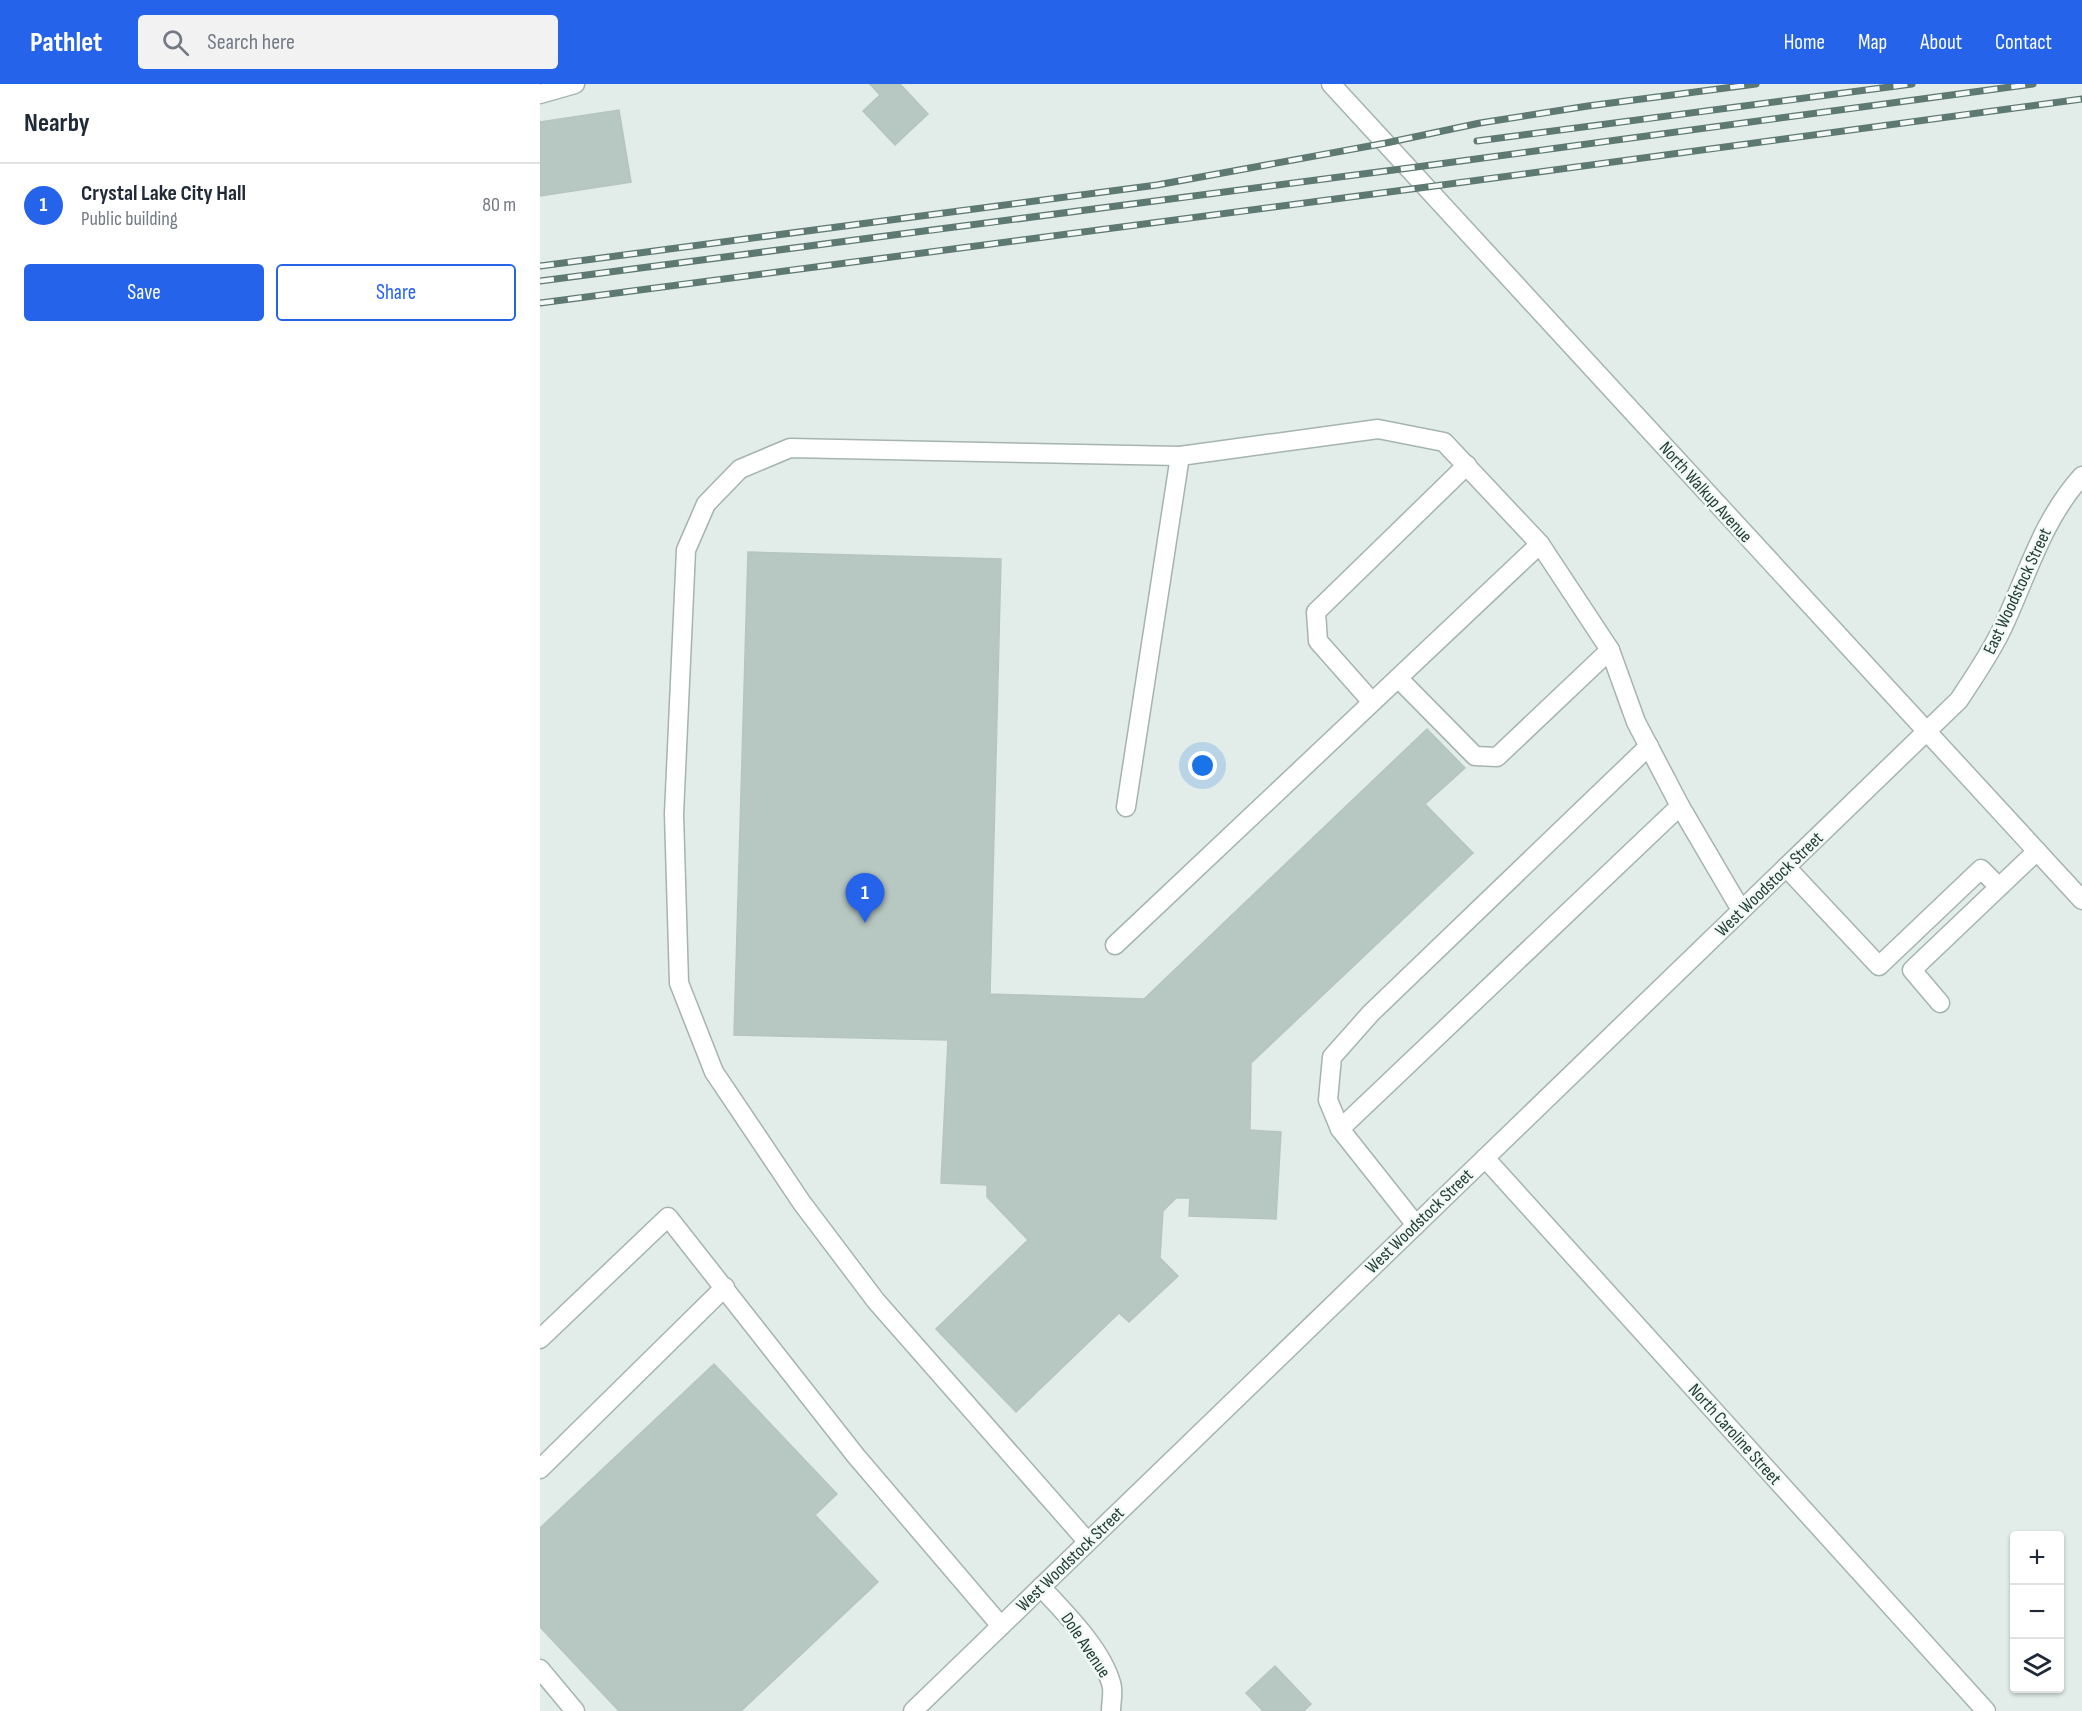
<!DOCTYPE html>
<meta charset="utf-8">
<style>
body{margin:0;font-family:"Sofia Sans Condensed",sans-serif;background:#f2f2f3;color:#1f2937}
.controls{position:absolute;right:18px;bottom:18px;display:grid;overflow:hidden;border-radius:6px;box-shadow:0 2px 4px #0004}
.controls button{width:54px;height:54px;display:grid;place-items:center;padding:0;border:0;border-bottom:2px solid #e0e1e3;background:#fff;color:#1f2937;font:30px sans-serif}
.you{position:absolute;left:663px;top:682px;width:21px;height:21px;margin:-15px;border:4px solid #fff;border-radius:50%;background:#1a73e8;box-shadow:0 0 0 9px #1a73e833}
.badge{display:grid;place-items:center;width:39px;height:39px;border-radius:50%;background:#2563eb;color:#fff;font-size:20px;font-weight:700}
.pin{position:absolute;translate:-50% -50px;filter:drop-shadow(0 2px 3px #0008)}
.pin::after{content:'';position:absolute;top:32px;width:21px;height:18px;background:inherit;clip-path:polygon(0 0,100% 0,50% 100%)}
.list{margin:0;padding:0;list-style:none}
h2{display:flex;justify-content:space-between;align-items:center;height:78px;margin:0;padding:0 24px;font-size:26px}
h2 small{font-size:20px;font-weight:400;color:#747a83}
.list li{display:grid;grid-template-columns:39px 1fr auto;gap:18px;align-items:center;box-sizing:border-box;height:84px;padding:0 24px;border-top:2px solid #e0e1e3}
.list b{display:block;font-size:22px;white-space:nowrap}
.list p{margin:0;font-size:20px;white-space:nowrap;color:#747a83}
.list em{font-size:20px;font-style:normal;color:#747a83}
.actions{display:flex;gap:12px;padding:18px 24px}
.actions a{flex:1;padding:14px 0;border:2px solid #2563eb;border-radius:6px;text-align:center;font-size:21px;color:#2563eb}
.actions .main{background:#2563eb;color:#fff}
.icon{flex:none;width:33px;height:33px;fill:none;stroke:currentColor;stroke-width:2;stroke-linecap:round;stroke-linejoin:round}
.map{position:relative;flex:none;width:1542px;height:1627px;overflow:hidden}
header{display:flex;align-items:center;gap:36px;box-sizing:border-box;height:84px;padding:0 30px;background:#2563eb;color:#fff}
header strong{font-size:28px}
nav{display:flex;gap:33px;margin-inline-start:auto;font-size:21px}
.search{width:420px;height:54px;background:#f2f2f3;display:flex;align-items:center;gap:15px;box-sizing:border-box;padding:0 21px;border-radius:6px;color:#747a83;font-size:22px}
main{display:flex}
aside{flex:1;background:#fff}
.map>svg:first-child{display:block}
.building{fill:#b7c7c1;stroke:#b5c6bf;stroke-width:1.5}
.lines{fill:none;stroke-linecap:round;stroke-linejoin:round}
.minor-casing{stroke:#a5b4af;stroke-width:21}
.minor{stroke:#fff;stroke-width:18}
.rail-casing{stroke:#5d7971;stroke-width:7}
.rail{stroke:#f3f9f6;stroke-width:4.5;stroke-dasharray:14;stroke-linecap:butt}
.labels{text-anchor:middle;stroke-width:5;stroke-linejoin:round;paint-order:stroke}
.street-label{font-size:18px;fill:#223e36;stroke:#f3f9f6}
</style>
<header>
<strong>Pathlet</strong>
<div class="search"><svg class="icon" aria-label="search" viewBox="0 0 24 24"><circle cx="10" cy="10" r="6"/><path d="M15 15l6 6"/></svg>Search here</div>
<nav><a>Home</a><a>Map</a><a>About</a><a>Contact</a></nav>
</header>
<main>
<aside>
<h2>Nearby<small></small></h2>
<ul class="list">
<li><span class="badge">1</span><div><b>Crystal Lake City Hall</b><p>Public building</p></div><em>80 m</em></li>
</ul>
<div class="actions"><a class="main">Save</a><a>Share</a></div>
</aside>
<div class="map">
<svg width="1542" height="1627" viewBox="0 0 1542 1627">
<rect width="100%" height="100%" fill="#e2ece8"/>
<g class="building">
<path d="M330,0H360L388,30L355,61L323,27L340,11Z"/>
<path d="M79,26L91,98L0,112V38Z"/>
<path d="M208,468L461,475L450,910L604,915L887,645L925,684L885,720L933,769L711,979L710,1046L741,1048L736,1135L649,1132L650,1114H636L623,1127L620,1174L638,1192L589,1238L579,1229L476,1328L396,1245L488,1156L447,1113V1101L401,1099L408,956L194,951Z"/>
<path d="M174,1280L297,1410L275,1431L338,1498L201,1627H79L0,1543V1444Z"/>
<path d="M735,1582L771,1620L764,1627H723L706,1609Z"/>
</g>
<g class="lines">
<g class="minor-casing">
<g id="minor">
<path d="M791,0L1542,816"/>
<path d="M0,10L35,0"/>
<path d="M858,594L935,672L957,673L1070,566"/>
<path d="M832,618L778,557L776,528L927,381"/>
<path d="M586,723L640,372L838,345L904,358L1000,460L1070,566L1096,638L1140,722L1201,826"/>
<path d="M1246,783L1339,882L1441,785L1459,803"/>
<path d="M575,861L1000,460"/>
<path d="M1400,919L1372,886L1497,767"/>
<path d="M800,1045L788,1016L792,973L831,929L1109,662"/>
<path d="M945,1074L1446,1627"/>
<path d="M876,1141L800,1045L1140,722"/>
<path d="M0,1255L128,1133L316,1372L461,1542"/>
<path d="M0,1385L185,1203"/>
<path d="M547,1457L336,1217L262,1119L174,988L139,899L134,730L146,466L166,420L200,385L250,364L640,372"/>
<path d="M501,1503C525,1529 561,1564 571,1599C574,1607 571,1618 571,1627"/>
<path d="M0,1585L35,1627"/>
<path d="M373,1627L1419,616C1434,593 1450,570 1462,545C1487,492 1502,436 1542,392"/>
</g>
</g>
<use href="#minor" class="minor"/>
<g class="rail-casing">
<g id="rail">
<path d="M937,57L1372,0"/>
<path d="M0,182L617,101L846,59L940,39L1048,22L1216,0"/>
<path d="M0,197L869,84L1493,0"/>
<path d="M0,219L887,103L1542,15"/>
</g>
</g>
<use href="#rail" class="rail"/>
</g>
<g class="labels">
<g class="street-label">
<text transform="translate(1166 408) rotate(48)" y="6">North Walkup Avenue</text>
<text transform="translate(1477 507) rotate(-65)" y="6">East Woodstock Street</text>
<text transform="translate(1229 800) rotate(-44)" y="6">West Woodstock Street</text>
<text transform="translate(879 1137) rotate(-44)" y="6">West Woodstock Street</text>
<text transform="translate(1195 1350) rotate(48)" y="6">North Caroline Street</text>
<text transform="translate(530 1475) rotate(-44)" y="6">West Woodstock Street</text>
<text transform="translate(546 1561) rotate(56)" y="6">Dole Avenue</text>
</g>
</g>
</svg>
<div class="controls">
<button>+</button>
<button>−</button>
<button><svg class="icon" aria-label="layers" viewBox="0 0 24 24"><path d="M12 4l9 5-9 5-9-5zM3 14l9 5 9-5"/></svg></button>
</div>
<div class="you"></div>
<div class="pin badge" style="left:325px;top:839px">1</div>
</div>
</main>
